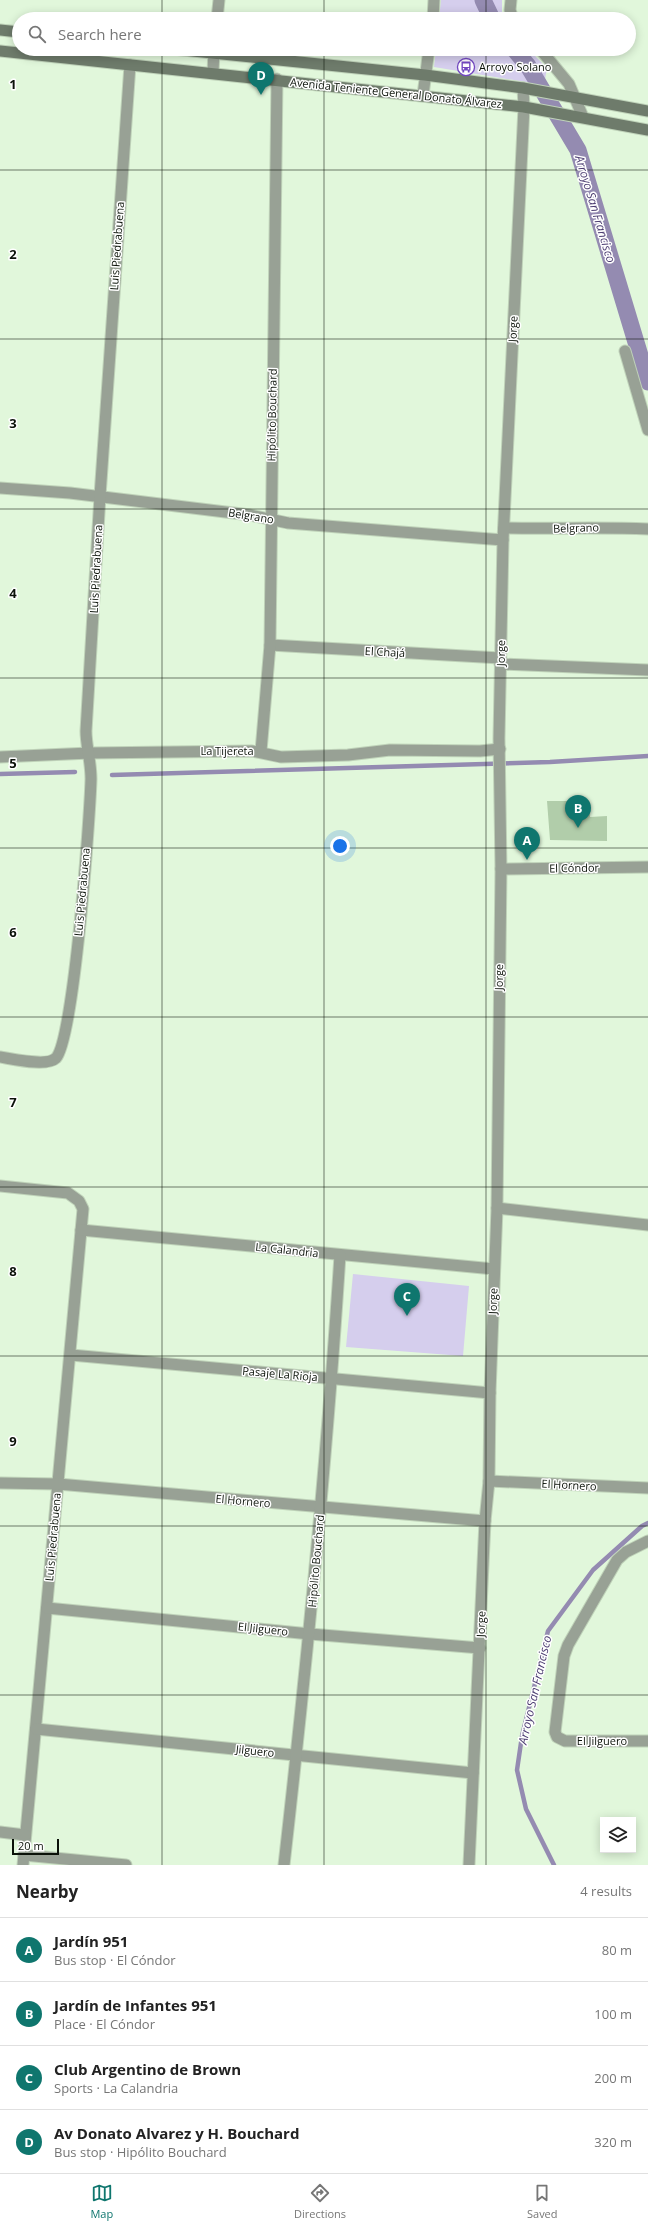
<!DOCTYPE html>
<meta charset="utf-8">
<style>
body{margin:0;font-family:"Open Sans",sans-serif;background:#f6f6f6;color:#222}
.controls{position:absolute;right:12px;bottom:12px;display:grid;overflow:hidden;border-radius:0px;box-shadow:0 2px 10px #0003}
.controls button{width:36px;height:36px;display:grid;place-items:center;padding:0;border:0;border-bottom:1px solid #e0e0e0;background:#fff;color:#222;font:20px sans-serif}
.scale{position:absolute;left:12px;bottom:10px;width:47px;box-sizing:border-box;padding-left:4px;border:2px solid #0b1209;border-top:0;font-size:11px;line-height:14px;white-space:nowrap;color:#0b1209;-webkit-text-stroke:3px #fff;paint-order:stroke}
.you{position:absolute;left:340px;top:846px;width:14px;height:14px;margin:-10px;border:3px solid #fff;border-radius:50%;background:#1a73e8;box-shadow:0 0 0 6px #1a73e833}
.badge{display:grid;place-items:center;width:26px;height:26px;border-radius:50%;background:#0f766e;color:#fff;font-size:13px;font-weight:700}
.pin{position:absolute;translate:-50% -33px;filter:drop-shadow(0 1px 2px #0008)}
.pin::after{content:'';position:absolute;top:21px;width:14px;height:12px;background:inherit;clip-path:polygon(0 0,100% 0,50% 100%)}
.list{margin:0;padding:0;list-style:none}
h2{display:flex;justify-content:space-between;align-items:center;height:52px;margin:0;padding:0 16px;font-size:17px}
h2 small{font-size:13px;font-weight:400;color:#767676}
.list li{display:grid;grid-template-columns:26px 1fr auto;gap:12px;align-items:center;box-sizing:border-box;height:64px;padding:0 16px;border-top:1px solid #e0e0e0}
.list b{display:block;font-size:15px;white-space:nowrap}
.list p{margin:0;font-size:13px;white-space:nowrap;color:#767676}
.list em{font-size:13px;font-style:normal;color:#767676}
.icon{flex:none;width:22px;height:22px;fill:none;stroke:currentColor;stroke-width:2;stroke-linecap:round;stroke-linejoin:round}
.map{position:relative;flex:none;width:648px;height:1865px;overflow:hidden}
.search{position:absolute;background:#fff;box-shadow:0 2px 10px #0003;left:12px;right:12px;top:12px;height:44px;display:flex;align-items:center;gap:10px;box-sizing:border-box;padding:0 14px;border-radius:22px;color:#767676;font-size:15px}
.sheet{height:308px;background:#fff}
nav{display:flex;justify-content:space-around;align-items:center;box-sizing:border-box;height:56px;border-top:1px solid #e0e0e0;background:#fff;font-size:11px;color:#767676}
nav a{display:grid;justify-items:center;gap:2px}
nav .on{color:#0f766e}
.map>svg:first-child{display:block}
.green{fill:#d5ceed}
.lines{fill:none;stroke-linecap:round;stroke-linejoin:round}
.stream{stroke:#948bb1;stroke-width:4.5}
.canal{stroke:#948bb1;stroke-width:17}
.building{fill:#b1cdaa}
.minor-casing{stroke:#bfd2b9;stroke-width:13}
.secondary-casing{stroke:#bfd2b9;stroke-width:13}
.minor{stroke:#98a195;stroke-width:11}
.secondary{stroke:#6e7b6b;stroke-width:11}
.grid{fill:none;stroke:#0b1209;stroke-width:1;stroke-opacity:0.55}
.labels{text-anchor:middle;stroke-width:3;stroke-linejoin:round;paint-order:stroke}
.poi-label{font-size:11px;fill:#0b1209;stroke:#fff;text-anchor:start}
.street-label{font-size:11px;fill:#0b1209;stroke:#fff}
.water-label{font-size:12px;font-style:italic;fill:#4d3e72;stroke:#fff}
.grid-label{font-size:13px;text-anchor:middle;font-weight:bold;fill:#0b1209;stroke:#fff;stroke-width:3;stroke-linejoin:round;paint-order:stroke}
</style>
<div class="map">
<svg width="648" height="1865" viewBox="0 0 648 1865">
<rect width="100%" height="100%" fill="#e1f7db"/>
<g class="green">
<path d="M441,0H502V12L505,19H439Z"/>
<path d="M436,49H528L547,68L544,85L434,67Z"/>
<path d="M353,1274L469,1286L463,1356L346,1347Z"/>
</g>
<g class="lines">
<g class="stream">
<path d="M0,774L75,772"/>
<path d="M112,775L550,762L648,756"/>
<path d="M554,1865L526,1809L517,1770L522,1736L548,1631L593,1570L642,1526L648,1523"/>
</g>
<g class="canal">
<path d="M483,0L492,19"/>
<path d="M514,49L528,66L578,150L648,382"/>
</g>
</g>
<path class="building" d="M547,801H589L590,817L607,816V841L550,840Z"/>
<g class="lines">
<g class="minor-casing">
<g id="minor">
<path d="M511,0L510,10L513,19"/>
<path d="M217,19L219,0"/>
<path d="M433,19L434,0"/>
<path d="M540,49L569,84L583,117"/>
<path d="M213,73L214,49"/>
<path d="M423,95L429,49"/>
<path d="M625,351L648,430"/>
<path d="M0,488L70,493L250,515L288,523L503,540"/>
<path d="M504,528C552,529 600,527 648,529"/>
<path d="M270,645L500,658"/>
<path d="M500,664L648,670"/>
<path d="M261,751L270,645L277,79"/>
<path d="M0,757L90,753L252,751L281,757L348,755L390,750L480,751L500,749"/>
<path d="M501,869L648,867"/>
<path d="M0,1057C13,1059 47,1067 56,1058C74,1039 90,816 91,779C91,761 86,746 86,731L100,496L130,65"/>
<path d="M0,1186L68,1193L79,1201L83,1209L23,1865"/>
<path d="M497,1208L648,1225"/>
<path d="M81,1230L494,1269"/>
<path d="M71,1355L490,1393"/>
<path d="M489,1481L648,1488"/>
<path d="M0,1483L58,1484L485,1521"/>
<path d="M648,1541L626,1552L617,1560L568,1645L564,1656L555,1732L557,1737L565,1741H648"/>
<path d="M47,1608L310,1634L480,1648"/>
<path d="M36,1729L473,1773"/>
<path d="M0,1832L25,1835"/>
<path d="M24,1855L126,1865"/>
<path d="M284,1865C307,1662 327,1459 340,1255"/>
<path d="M469,1865L485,1521L489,1481L490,1393L497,1208L501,869L499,738L503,540L524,107L523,88"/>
</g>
</g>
<g class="secondary-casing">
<g id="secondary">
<path d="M0,30L19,32"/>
<path d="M173,49L425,75L523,88L648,111"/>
<path d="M0,51L524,107L648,130"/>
</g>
</g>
<use href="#minor" class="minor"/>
<use href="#secondary" class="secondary"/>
</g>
<path class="grid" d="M162,0V19M324,0V19M486,0V19M162,49V1865M324,49V1865M486,49V1865M0,170H648M0,339H648M0,509H648M0,678H648M0,848H648M0,1017H648M0,1187H648M0,1356H648M0,1526H648M0,1695H648"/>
<defs>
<g id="bus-ring" transform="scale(0.9)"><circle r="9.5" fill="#fff" stroke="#7248c1" stroke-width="1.5"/><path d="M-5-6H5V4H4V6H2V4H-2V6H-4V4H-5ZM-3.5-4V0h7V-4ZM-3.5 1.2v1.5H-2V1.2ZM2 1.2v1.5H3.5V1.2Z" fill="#7248c1"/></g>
</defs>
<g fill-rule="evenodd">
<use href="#bus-ring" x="466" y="67"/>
</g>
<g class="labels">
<g class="poi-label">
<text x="479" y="71">Arroyo Solano</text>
</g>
<g class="street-label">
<text transform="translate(396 93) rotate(6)" y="4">Avenida Teniente General Donato Álvarez</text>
<text transform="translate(117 246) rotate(-86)" y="4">Luis Piedrabuena</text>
<text transform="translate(513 329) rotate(-87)" y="4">Jorge</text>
<text transform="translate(272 415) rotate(-89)" y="4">Hipólito Bouchard</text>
<text transform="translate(251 516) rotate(9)" y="4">Belgrano</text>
<text transform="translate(576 528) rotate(-2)" y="4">Belgrano</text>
<text transform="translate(96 569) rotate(-87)" y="4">Luis Piedrabuena</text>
<text transform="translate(385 652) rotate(3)" y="4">El Chajá</text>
<text transform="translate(501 653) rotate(-89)" y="4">Jorge</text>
<text x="227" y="755">La Tijereta</text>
<text transform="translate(574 868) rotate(-1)" y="4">El Cóndor</text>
<text transform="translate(82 892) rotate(-85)" y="4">Luis Piedrabuena</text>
<text transform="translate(499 977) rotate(-89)" y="4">Jorge</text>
<text transform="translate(287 1250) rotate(6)" y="4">La Calandria</text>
<text transform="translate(493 1301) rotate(-88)" y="4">Jorge</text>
<text transform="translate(280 1374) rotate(5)" y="4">Pasaje La Rioja</text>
<text transform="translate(569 1485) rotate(3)" y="4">El Hornero</text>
<text transform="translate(243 1501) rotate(5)" y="4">El Hornero</text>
<text transform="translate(53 1537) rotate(-85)" y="4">Luis Piedrabuena</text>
<text transform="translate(316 1561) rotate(-85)" y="4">Hipólito Bouchard</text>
<text transform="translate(481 1624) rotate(-88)" y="4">Jorge</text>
<text transform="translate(263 1629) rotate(6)" y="4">El Jilguero</text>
<text x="602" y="1745">El Jilguero</text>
<text transform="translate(255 1751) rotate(6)" y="4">Jilguero</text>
</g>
<g class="water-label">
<text transform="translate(595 209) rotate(73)" y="4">Arroyo San Francisco</text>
<text transform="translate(535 1690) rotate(-77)" y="4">Arroyo San Francisco</text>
</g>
</g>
<g class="grid-label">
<text x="13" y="89">1</text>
<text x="13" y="259">2</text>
<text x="13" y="428">3</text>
<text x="13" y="598">4</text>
<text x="13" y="768">5</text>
<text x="13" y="937">6</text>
<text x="13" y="1107">7</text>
<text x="13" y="1276">8</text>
<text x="13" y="1446">9</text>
</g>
</svg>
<div class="controls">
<button><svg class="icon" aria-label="layers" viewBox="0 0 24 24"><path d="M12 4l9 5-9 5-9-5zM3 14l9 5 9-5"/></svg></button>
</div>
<div class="scale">20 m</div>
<div class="you"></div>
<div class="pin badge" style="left:527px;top:860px">A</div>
<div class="pin badge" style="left:578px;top:828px">B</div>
<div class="pin badge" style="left:407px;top:1316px">C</div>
<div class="pin badge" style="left:261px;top:95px">D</div>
<div class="search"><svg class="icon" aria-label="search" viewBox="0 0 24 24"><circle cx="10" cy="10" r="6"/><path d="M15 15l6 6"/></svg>Search here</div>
</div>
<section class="sheet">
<h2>Nearby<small>4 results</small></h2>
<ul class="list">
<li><span class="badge">A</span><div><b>Jardín 951</b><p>Bus stop · El Cóndor</p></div><em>80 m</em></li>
<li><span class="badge">B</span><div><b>Jardín de Infantes 951</b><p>Place · El Cóndor</p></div><em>100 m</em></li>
<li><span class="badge">C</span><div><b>Club Argentino de Brown</b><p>Sports · La Calandria</p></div><em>200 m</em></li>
<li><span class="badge">D</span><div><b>Av Donato Alvarez y H. Bouchard</b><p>Bus stop · Hipólito Bouchard</p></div><em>320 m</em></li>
</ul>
</section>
<nav>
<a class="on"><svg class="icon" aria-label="map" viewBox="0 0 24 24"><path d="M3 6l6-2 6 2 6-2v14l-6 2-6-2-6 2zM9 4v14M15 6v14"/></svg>Map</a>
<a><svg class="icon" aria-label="directions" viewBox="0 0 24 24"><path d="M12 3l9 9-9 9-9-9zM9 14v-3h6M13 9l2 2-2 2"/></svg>Directions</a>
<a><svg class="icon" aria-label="saved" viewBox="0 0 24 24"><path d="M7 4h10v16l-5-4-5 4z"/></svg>Saved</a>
</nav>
